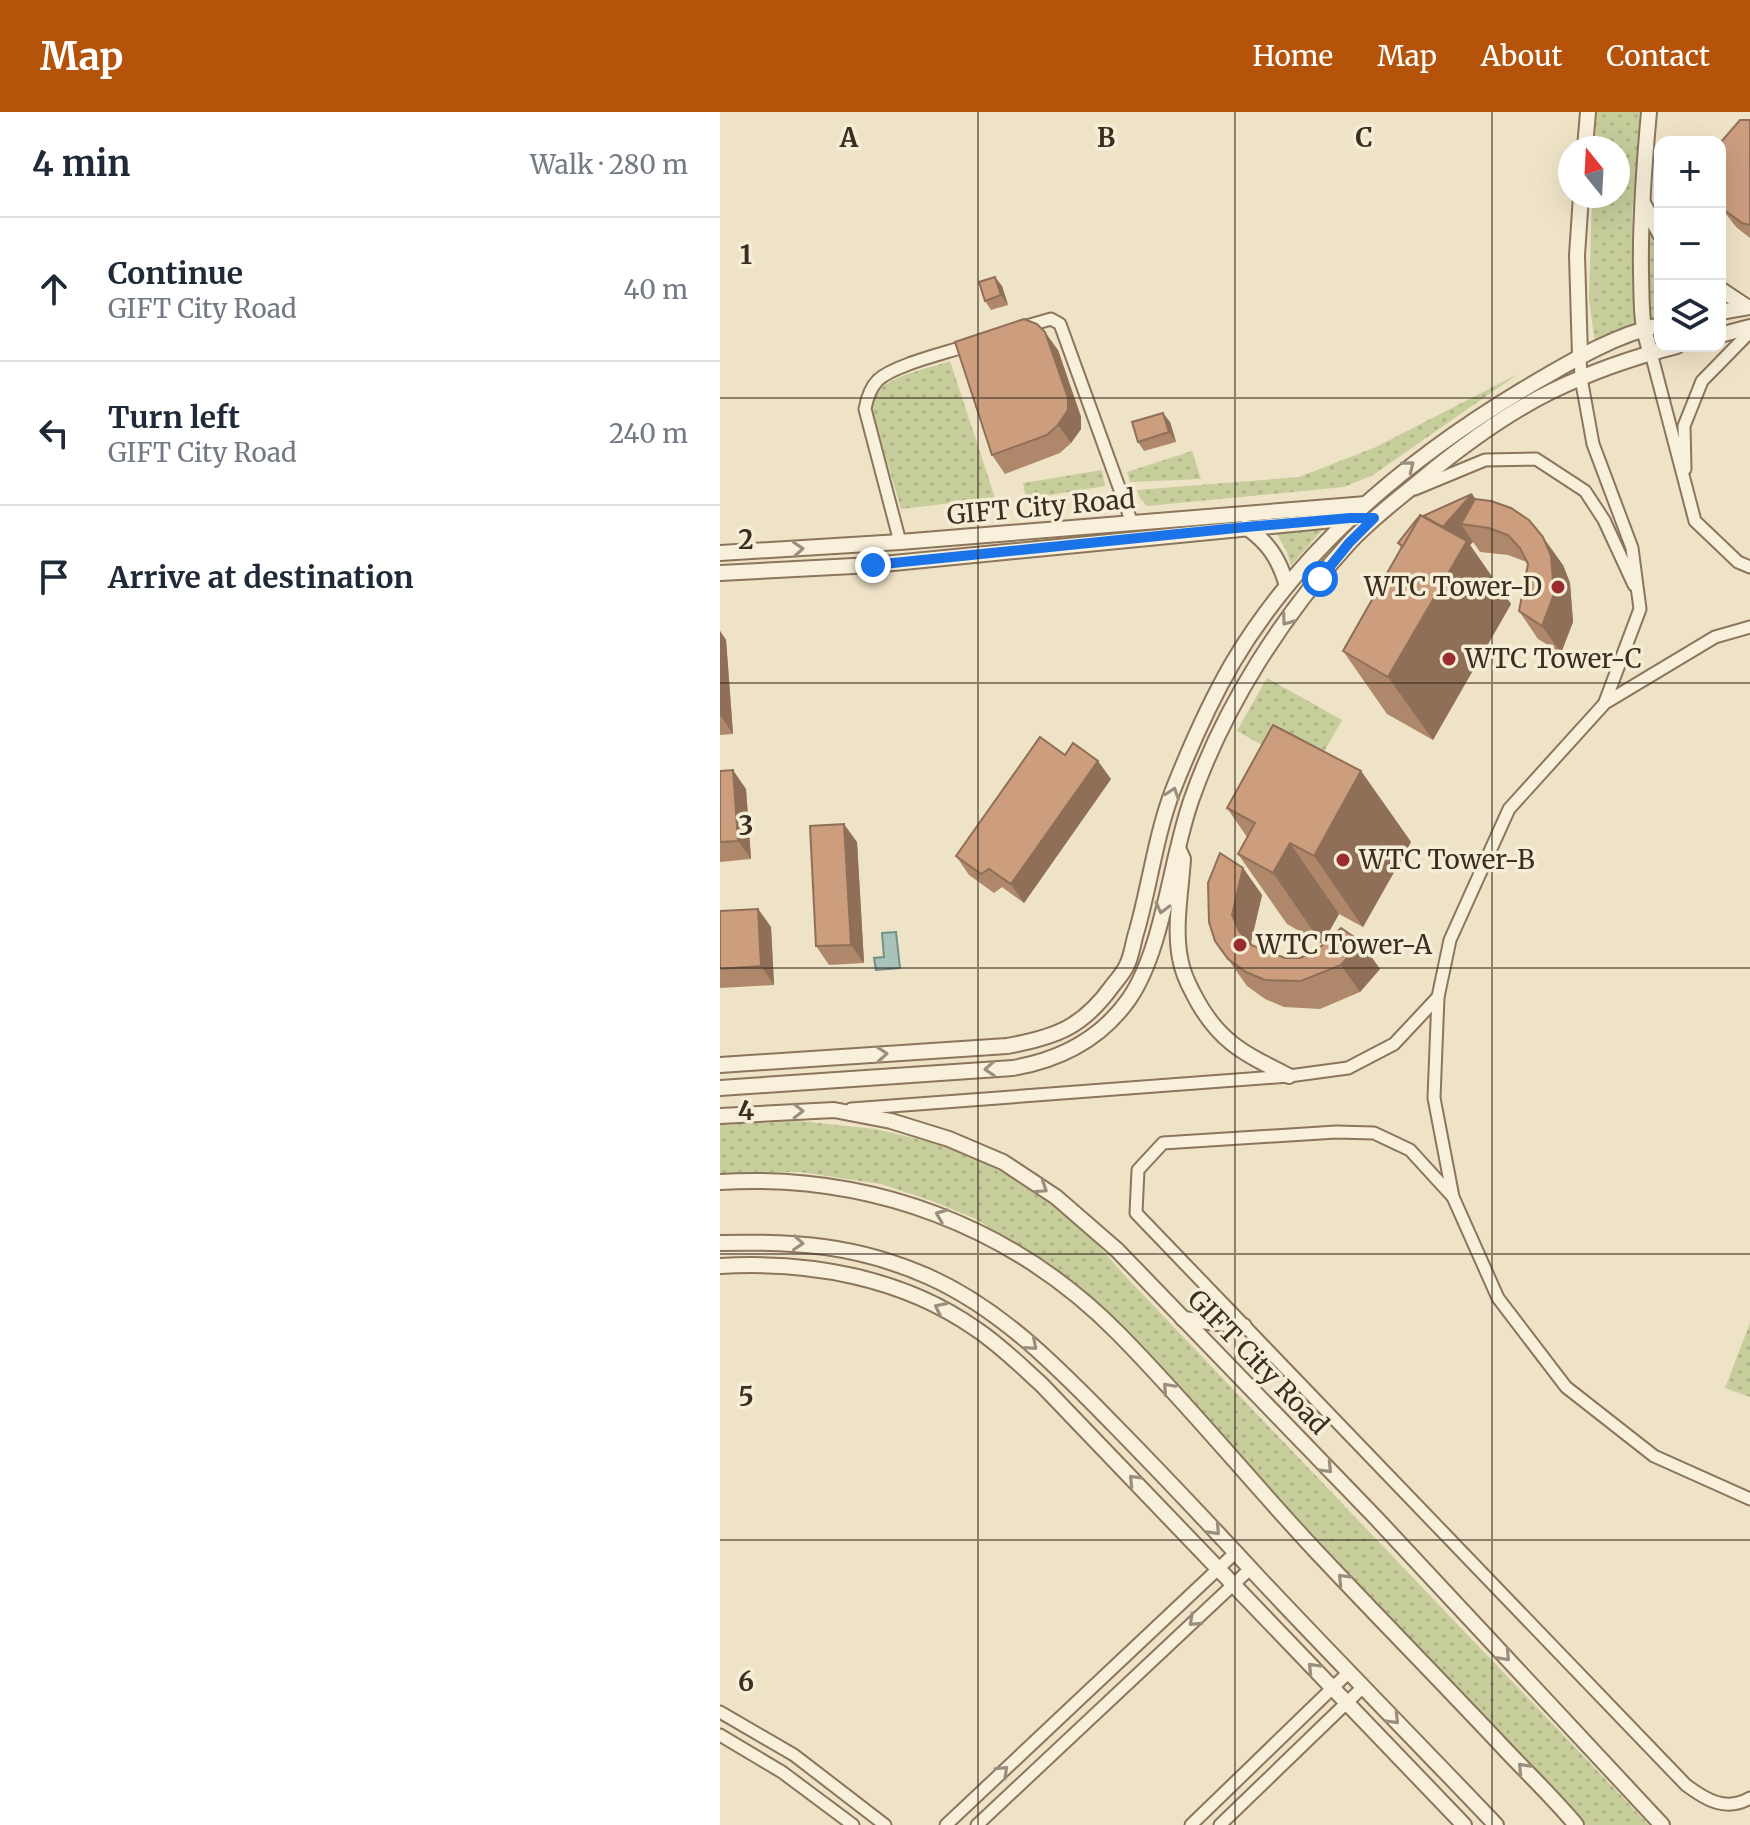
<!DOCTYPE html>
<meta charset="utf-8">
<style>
body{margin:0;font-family:Merriweather,serif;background:#f6f6f7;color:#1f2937}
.controls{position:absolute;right:24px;top:24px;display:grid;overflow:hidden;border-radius:16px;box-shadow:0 8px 32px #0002}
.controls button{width:72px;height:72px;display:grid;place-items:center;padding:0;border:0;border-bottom:2px solid #e0e1e3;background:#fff;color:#1f2937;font:40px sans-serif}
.compass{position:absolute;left:838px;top:24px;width:72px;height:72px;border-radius:50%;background:#fff;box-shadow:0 8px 32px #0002;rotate:342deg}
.stop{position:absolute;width:24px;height:24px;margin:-18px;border:6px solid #1a73e8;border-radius:50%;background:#fff}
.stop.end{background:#1a73e8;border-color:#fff;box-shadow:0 2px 8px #0008}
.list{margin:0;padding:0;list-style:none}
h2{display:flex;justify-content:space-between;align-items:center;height:104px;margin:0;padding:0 32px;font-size:34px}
h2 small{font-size:26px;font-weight:400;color:#747a83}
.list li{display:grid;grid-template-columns:52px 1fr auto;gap:24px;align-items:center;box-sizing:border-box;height:144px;padding:0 32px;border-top:2px solid #e0e1e3}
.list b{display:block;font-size:30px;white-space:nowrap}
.list p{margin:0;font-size:26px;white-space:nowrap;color:#747a83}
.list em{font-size:26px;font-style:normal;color:#747a83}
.icon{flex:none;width:44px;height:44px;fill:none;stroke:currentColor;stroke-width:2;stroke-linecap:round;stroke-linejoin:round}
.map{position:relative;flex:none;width:1030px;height:1713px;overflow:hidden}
header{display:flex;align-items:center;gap:48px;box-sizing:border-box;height:112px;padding:0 40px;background:#b45309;color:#fff}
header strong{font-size:38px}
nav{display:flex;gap:44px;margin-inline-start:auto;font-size:28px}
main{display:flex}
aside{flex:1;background:#fff}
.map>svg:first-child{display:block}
.grass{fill:url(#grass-dots)}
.water{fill:#a9c3bb;stroke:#6f9189;stroke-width:2}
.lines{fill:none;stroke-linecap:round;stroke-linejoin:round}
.minor-casing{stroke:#8b755c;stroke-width:15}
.tertiary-casing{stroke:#8b755c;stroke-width:18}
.minor{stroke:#f9f0db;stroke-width:11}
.tertiary{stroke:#f9f0db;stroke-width:14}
.wall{fill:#af886c}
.shaded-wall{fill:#8f6f58}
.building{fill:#cc9e7e;stroke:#8f6f58;stroke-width:2}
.oneway{stroke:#9a8e7e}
.route{stroke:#1a73e8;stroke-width:10}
.grid{fill:none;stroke:#3b2d20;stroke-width:2;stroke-opacity:0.55}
.poi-dot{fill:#9a2c2e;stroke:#f6edd7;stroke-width:3}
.labels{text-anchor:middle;stroke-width:7;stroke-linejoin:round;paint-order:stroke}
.street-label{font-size:26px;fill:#3b2d20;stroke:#f6edd7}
.poi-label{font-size:26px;fill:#3b2d20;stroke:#f6edd7;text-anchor:start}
.grid-label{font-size:26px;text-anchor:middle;font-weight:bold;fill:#3b2d20;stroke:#f6edd7;stroke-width:7;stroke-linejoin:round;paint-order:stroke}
</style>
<header>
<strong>Map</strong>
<nav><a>Home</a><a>Map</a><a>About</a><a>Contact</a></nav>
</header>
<main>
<aside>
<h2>4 min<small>Walk · 280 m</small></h2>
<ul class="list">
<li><svg class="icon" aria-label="ahead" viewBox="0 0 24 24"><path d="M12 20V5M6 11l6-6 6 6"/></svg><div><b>Continue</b><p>GIFT City Road</p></div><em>40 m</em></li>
<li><svg class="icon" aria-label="left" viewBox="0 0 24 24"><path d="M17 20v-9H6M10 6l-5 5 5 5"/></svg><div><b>Turn left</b><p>GIFT City Road</p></div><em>240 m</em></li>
<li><svg class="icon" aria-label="arrive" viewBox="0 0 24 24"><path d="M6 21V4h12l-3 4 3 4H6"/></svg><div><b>Arrive at destination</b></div></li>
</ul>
</aside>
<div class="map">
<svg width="1030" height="1713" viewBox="0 0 1030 1713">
<defs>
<pattern id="grass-dots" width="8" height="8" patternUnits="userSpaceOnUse" patternTransform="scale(2)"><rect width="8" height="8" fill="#c7cd9b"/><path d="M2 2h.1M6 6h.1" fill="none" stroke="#acb085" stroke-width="1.8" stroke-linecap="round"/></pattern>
</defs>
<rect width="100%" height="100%" fill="#efe3c7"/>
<g class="grass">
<path d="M877,0H920L912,104L914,217L875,232L869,187L872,84H898V36H875Z"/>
<path d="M928,113L940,130V208L932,211L929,175Z"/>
<path d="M230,249L275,386L181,397L153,302C153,294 153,285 159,278C171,264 213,255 230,249Z"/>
<path d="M798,262L653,363L624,375L427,394L420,386L417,378L579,365L656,335Z"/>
<path d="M472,339L481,367L410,370L407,360Z"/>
<path d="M382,358L385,374L306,387L303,371Z"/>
<path d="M603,417L571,454L567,440L557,422Z"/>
<path d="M547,566L622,608L592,661L517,619Z"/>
<path d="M80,1009L155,1017L227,1034L267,1052L308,1075L361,1114L407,1166L929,1713H866L361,1175L256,1107L212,1089L161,1072L80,1060L0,1061V1013Z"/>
<path d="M1030,1211V1285L1005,1276Z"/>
</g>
<path class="water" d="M176,820L180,856L156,858L154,846L164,845L162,821Z"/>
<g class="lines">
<g class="minor-casing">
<g id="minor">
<path d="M303,215L331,207L340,212L412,411"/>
<path d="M931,241L975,409L1018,450L1030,455"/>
<path d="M860,244L861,266L873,332L912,436L920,497L885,590"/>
<path d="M965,357L964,314L982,269L1030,220"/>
<path d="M695,377L765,348L816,347L865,379L884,408L914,473"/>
<path d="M180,430L145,297C147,286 150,276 158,268C174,253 226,241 249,233"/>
<path d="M1030,515L995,525L885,591L789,697L730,828L718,885L714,986L733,1085L778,1186L846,1275L934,1344L1030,1387"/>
<path d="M131,997L569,964L628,956L674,932L718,885"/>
<path d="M733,1085L690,1038L654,1021L616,1020L443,1031L418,1058L416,1101L966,1673C986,1688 1006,1700 1030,1686"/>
<path d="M0,1600L74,1643L165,1713"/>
<path d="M0,1623L62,1660L133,1713"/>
<path d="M226,1713L516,1440"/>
<path d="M257,1713L531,1456"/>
<path d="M471,1713L629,1560"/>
<path d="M500,1713L643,1575"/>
</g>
</g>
<g class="tertiary-casing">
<g id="tertiary">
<path d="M929,0C924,54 920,107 921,161C922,192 920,211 931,241"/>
<path d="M865,36L868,0"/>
<path d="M923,91L940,122"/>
<path d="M1000,177L1027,195"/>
<path d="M1000,200L1030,195"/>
<path d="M1000,223L1030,215"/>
<path d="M860,244L857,143L861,84"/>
<path d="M526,415C549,431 559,447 567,474"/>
<path d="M0,441L180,430L646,392"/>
<path d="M0,461L153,453L634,406"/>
<path d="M459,738L463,747C461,779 454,815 460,846C462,858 467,870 473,881C497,929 523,941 569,964"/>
<path d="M0,953L287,934C337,925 363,915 393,873C398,867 404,860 407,853C412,843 413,830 417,818C430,772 436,722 453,678C470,635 489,592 512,552C581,435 689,346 804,277C847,252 891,224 940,213"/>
<path d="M0,976L293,956C339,948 381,927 409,887C444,836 450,747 472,686C505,593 562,504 629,431C651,407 677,388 702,367C742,334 785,302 832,279C871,260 914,245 957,234"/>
<path d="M0,1004L114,998L171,1009L229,1027L283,1050L336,1085L397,1138L656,1406L942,1713"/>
<path d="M0,1070C150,1061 293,1114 399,1222C467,1291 528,1366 594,1437C656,1503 719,1567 781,1633C806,1660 833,1685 856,1713"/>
<path d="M0,1131C76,1129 136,1133 207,1164C282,1197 339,1257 395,1314C445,1365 493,1416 541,1468C618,1550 698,1631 776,1713"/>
<path d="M0,1154C89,1149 182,1165 256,1217C280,1233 300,1253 321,1272L744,1713"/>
<path d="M463,1207L524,1214"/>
</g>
</g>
<use href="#minor" class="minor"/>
<use href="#tertiary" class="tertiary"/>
</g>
<g class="wall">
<path d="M1030,8V126L1016,115L1000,94V31Z"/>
<path d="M282,174L288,193L271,198L265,189Z"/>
<path d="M338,238L361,305V317L351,331L340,341L285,362L272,343Z"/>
<path d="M450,310L456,330L424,339L418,330Z"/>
<path d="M752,382L755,388L843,453L850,471L853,510L841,541L818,527L799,499L808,452L807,450L788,443L760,440L753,430L750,433L791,492L713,628L667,602L623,539L681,436L678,431L699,406Z"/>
<path d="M0,519L6,528L13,622L0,623Z"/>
<path d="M345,643L391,667L304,791L282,775L274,781L249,763L236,744Z"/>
<path d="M0,659L26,677L31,747L0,750Z"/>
<path d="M641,659L691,730L643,815L619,802L602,832L567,812L518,742L527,725L507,696Z"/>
<path d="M137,730L144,851L109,853L96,834Z"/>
<path d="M523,756L542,783L531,830L533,834L565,846L660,857L640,880L600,897L564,895L545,887L527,874L495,829Z"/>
<path d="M38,797L51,815L54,873L0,876V799Z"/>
</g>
<g class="shaded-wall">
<path d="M275,165L282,174L288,193L281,183Z"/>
<path d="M325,220L338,238L361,305V317L351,331L338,313Z"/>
<path d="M443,301L450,310L456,330L449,320Z"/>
<path d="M752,382L771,409L741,412L753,430L750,433L791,492L713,628L668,565L717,422Z"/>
<path d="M823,425L843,453L850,471L853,510L841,541L822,514Z"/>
<path d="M0,519L6,528L13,622L0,603Z"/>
<path d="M378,649L391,667L304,791L291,772Z"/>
<path d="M13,658L26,677L31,747L18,729Z"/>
<path d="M641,659L691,730L643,815L594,744Z"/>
<path d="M124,712L137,730L144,851L131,833Z"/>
<path d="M570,731L619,802L602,832L553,761Z"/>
<path d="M523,756L542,783L531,830L538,846L519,819L512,803Z"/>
<path d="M38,797L51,815L54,873L41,854Z"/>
<path d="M641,830L660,857L640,880L621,853Z"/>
</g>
<g class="building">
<path d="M1020,8H1030V113L1022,111L1003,97L1000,93V31Z"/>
<path d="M275,165L281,183L265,189L259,170Z"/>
<path d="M304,207L317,212L325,220L348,286V298L338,313L327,323L272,343L235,230Z"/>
<path d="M443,301L449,320L418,330L412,310Z"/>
<path d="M752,382L723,415L703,404Z"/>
<path d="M755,387L771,389L791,396L809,408L823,425L831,444L834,482L822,514L799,499L808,452L800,436L788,423L769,416L741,412Z"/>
<path d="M700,403L747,429L668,565L623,539Z"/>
<path d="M699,406L683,434L678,431L697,407Z"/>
<path d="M553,613L641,659L594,744L570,731L553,761L518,742L535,711L507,696Z"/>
<path d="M320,625L345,643L353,631L378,649L291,772L269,757L261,762L236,744Z"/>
<path d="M13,658L18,729L0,730V659Z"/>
<path d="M124,712L131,833L96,834L90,714Z"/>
<path d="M500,741L523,756L512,803L519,819L531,833L565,846H580L596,839L621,816L641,830L621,853L581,869L545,868L526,860L508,847L495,829L489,810L488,771Z"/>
<path d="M38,797L41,854L0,857V799Z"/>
</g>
<defs><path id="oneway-chevron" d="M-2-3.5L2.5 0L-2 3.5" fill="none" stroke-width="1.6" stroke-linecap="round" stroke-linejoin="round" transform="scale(2)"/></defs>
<g class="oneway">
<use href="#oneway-chevron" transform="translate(689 354) rotate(-39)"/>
<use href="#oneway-chevron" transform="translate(78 437) rotate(-4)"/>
<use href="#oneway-chevron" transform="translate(567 508) rotate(126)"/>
<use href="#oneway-chevron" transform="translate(453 681) rotate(-71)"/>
<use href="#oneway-chevron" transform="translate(442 796) rotate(105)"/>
<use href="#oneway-chevron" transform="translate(162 942) rotate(-4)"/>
<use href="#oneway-chevron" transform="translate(270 957) rotate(176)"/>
<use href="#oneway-chevron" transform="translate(78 999) rotate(-1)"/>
<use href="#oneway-chevron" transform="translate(322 1076) rotate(33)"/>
<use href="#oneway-chevron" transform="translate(221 1103) rotate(-158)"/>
<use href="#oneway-chevron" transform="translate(78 1131) rotate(4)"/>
<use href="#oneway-chevron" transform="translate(220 1196) rotate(-153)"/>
<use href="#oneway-chevron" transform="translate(312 1233) rotate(41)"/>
<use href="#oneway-chevron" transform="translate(448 1276) rotate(-132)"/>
<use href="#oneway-chevron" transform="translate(607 1356) rotate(46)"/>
<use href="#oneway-chevron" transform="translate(414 1368) rotate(-134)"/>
<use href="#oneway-chevron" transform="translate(495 1418) rotate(47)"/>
<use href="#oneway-chevron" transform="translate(623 1467) rotate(-134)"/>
<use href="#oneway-chevron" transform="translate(474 1509) rotate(137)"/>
<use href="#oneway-chevron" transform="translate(785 1544) rotate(47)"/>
<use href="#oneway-chevron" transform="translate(593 1556) rotate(-134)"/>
<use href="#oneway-chevron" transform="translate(674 1607) rotate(46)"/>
<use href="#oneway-chevron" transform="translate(803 1656) rotate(-133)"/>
<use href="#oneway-chevron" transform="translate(283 1659) rotate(-43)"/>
</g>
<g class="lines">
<path class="route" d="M153,453L526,415L630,406H654L629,431L600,467"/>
</g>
<path class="grid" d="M258,0V1713M515,0V1713M772,0V1713M0,286H1030M0,571H1030M0,856H1030M0,1142H1030M0,1428H1030"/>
<g class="poi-dot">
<circle cx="838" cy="475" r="8"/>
<circle cx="729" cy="547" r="8"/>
<circle cx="623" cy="748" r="8"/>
<circle cx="520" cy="833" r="8"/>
</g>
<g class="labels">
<g class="street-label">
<text transform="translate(321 395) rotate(-5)" y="9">GIFT City Road</text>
<text transform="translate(538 1250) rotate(46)" y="9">GIFT City Road</text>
</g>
<g class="poi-label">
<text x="822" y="484" text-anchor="end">WTC Tower-D</text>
<text x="745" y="556">WTC Tower-C</text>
<text x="639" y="757">WTC Tower-B</text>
<text x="536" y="842">WTC Tower-A</text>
</g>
</g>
<g class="grid-label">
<text x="129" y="35">A</text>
<text x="386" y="35">B</text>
<text x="644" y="35">C</text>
<text x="26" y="152">1</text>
<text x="26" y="437">2</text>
<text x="26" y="723">3</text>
<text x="26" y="1008">4</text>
<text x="26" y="1294">5</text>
<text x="26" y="1579">6</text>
</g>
</svg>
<div class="controls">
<button>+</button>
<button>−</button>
<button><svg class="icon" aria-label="layers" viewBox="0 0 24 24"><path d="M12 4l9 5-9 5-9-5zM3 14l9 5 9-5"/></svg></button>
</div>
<svg class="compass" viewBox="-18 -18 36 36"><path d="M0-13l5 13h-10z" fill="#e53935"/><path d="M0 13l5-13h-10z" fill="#747a83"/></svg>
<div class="stop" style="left:600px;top:467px"></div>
<div class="stop end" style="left:153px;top:453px"></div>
</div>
</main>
